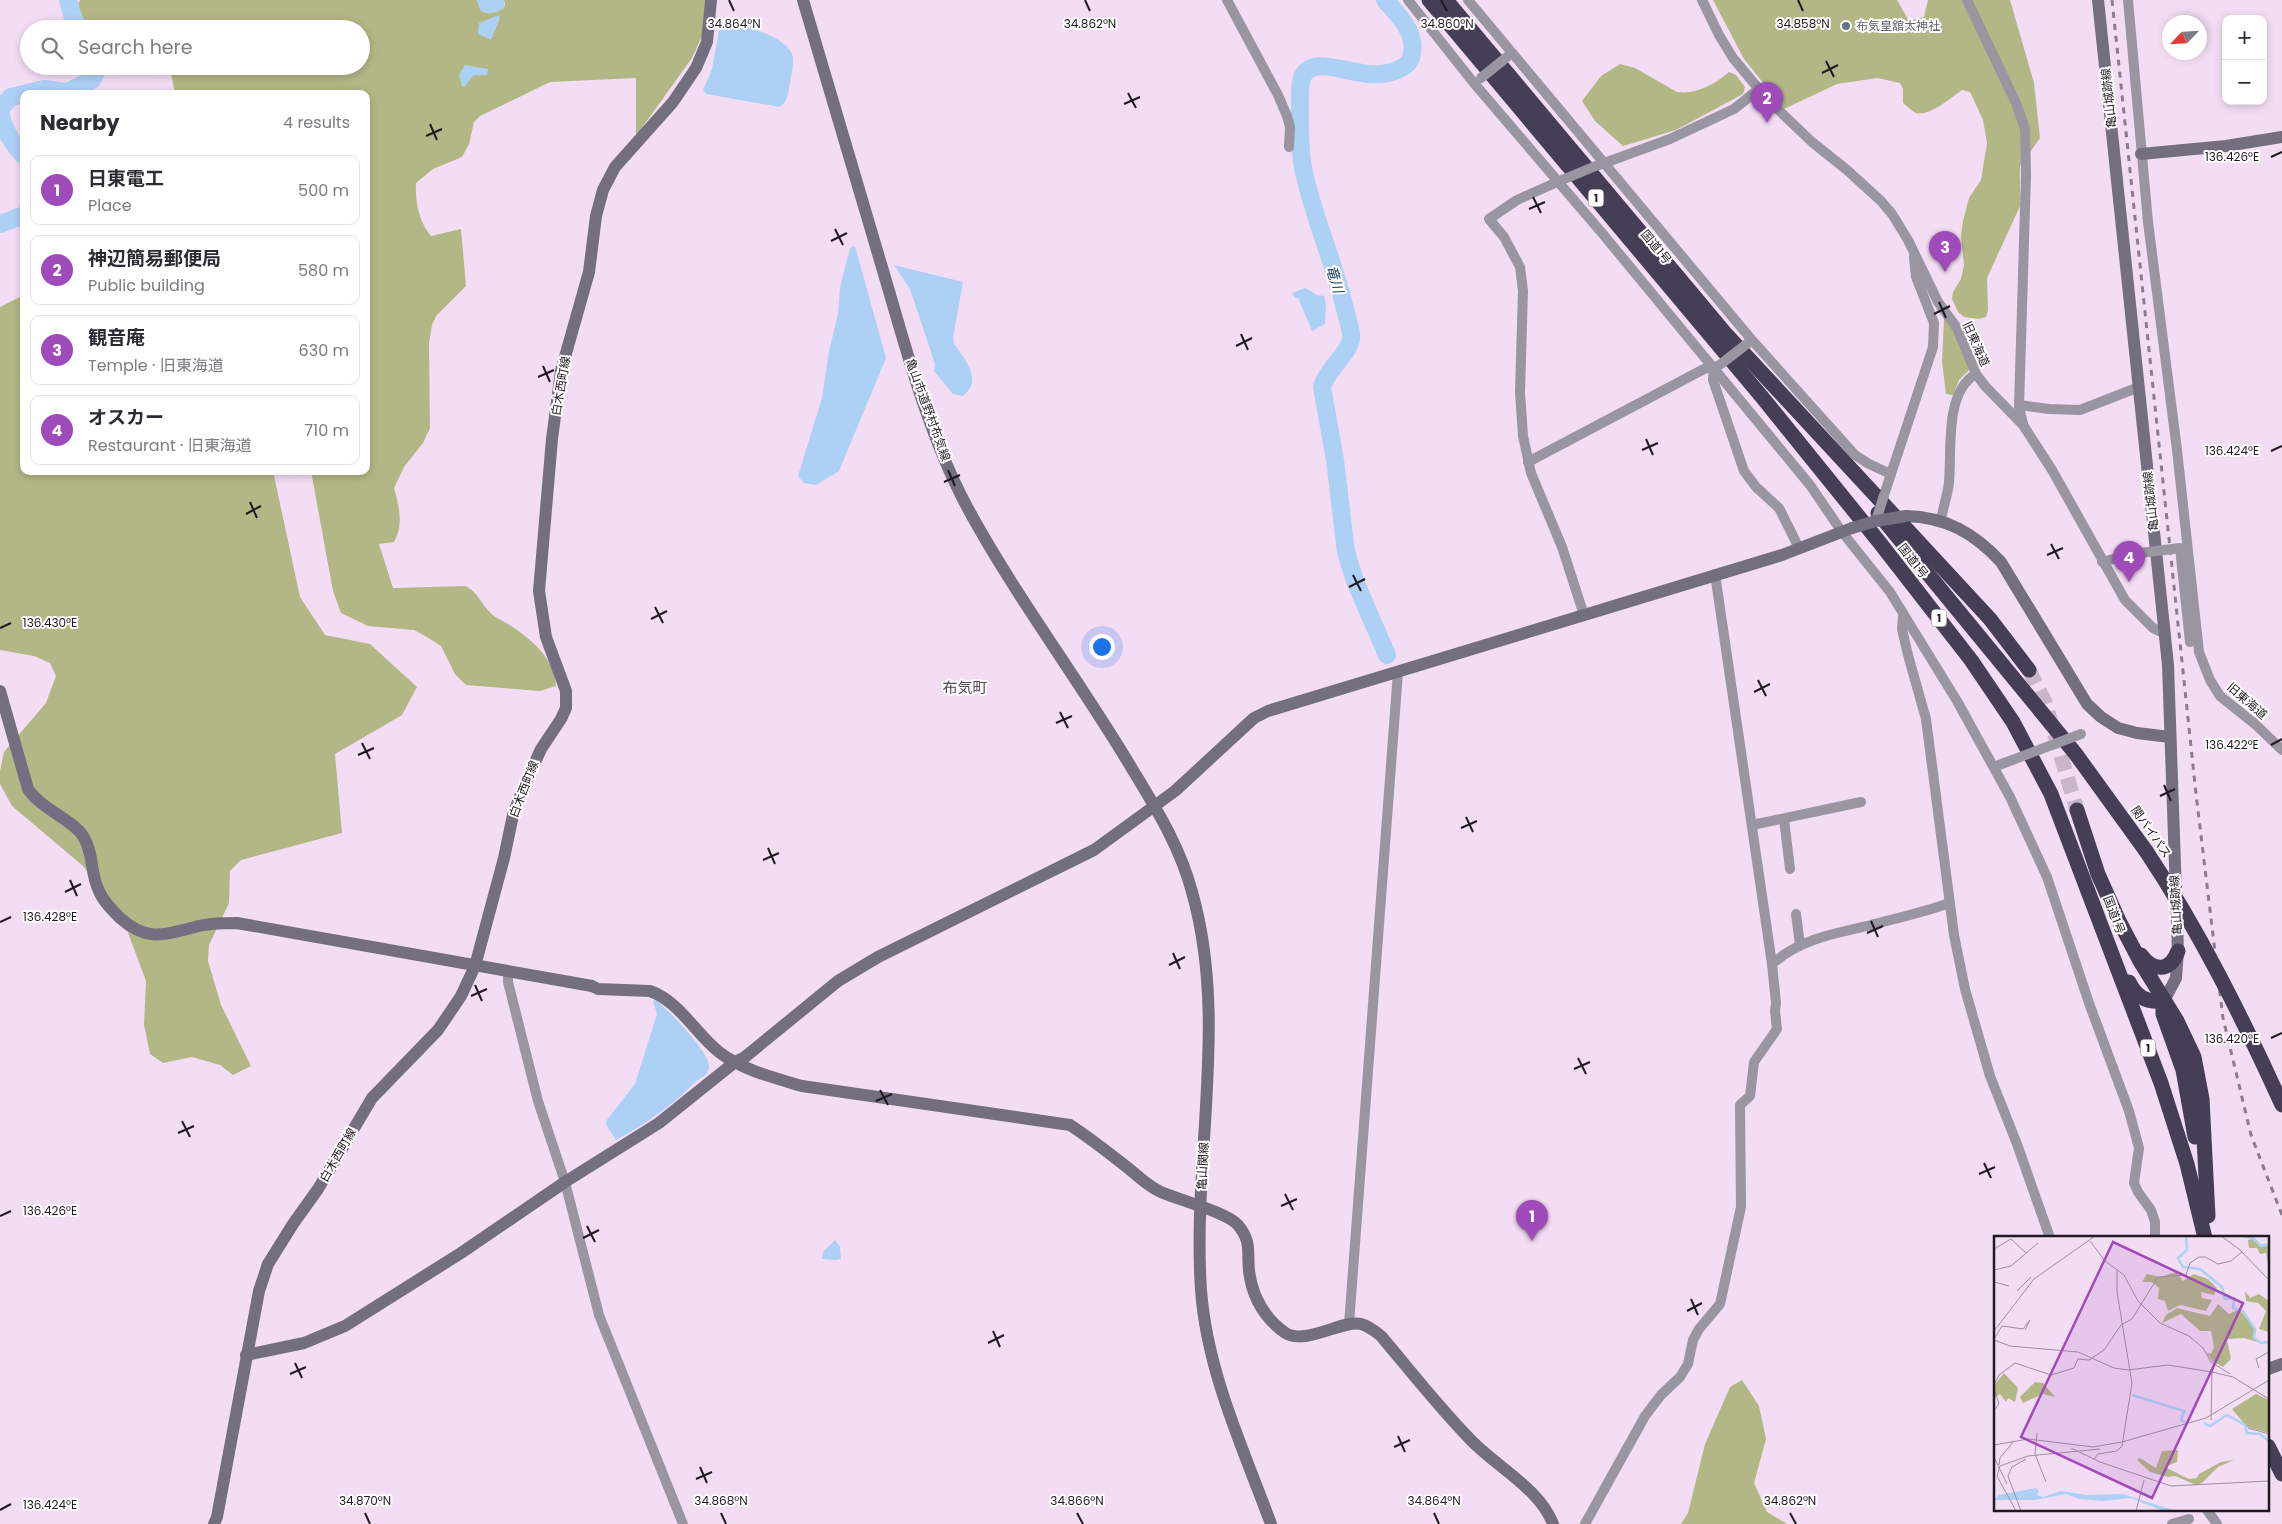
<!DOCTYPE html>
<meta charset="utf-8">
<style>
body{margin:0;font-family:Poppins,"Noto Sans JP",sans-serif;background:#f2f2f3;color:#2b2b33}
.controls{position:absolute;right:15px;top:15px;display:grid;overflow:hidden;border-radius:10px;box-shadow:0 2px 8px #0003}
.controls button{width:45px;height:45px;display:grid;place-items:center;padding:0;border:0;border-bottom:1px solid #e1e1e2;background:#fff;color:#2b2b33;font:25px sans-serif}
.compass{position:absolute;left:2162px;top:15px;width:45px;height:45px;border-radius:50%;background:#fff;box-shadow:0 2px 8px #0003;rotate:245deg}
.you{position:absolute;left:1101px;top:646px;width:18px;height:18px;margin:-12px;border:4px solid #fff;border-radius:50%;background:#1a73e8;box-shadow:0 0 0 8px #1a73e833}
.badge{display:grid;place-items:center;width:32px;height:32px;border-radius:50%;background:#9f4cba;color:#fff;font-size:16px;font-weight:700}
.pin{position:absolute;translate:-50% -41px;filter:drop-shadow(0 1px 2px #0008)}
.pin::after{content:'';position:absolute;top:26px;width:18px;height:15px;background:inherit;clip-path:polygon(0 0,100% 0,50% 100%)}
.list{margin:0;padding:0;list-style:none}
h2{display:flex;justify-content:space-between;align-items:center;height:65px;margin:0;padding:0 20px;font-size:21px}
h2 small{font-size:16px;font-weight:400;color:#7c7c81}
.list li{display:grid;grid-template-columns:32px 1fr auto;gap:15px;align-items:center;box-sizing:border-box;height:70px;margin:0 10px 10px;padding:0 10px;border:1px solid #e1e1e2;border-radius:10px}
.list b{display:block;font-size:19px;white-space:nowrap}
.list p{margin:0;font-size:16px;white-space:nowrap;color:#7c7c81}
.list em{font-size:16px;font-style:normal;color:#7c7c81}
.icon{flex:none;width:28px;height:28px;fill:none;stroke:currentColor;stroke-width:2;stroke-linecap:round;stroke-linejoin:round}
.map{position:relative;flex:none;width:2282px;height:1524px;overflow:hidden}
.search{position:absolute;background:#fff;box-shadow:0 2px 8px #0003;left:20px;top:20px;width:350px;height:55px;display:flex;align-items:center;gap:12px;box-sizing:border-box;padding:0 18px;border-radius:28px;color:#7c7c81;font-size:19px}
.panel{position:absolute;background:#fff;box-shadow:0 2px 8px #0003;left:20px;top:90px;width:350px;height:385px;border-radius:10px}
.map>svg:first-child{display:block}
.green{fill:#b3b785}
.water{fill:#add0f5}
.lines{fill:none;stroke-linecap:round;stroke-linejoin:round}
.river{stroke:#add0f5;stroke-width:18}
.highway-tunnel{stroke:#c9b6ca;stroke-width:15;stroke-dasharray:15 8;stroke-linecap:butt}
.street{stroke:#9995a1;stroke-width:10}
.secondary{stroke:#746f80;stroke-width:12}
.highway{stroke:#453e55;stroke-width:15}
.rail{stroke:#8c7d8c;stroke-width:3;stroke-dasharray:6 6;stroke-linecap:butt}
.street-bridge{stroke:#9995a1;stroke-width:10}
.secondary-bridge{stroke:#746f80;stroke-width:12}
.highway-bridge{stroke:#453e55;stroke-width:15}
.ticks{fill:none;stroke:#211921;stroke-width:2}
.worship-dot{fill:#6b7280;stroke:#fff;stroke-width:2}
.labels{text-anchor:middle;stroke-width:4;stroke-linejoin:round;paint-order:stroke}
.shield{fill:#fff;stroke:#645e64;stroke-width:1}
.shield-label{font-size:11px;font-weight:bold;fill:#211921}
.worship-label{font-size:12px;fill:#5b616d;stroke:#fff;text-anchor:start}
.street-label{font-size:12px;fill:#211921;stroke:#fff}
.water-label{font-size:14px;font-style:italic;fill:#113a61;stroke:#fff}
.quarter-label{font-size:15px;fill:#564357;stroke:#fff}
.inset-river{fill:none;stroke:#add0f5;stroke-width:2.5}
.inset-road{fill:none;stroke:#9f8fa0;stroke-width:1}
.view{fill:#9f4cba;fill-opacity:0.15;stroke:#9f4cba;stroke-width:2.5}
.inset-edge{fill:none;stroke:#211921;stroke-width:2.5}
.ticks-label{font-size:12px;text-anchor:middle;fill:#211921;stroke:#fff;stroke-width:4;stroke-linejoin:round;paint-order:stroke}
</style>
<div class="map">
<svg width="2282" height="1524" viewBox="0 0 2282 1524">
<rect width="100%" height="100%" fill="#f3ddf4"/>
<g class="green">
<path d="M80,0H477L481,11C490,15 499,13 505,5L504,0H705L702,36L692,58L636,136V78L550,82L480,116L474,122L469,144L462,157L433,169L416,183C415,202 419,222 431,236L461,229L466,286L436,316L432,325L429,343L430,428L423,443L404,467L394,488C399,506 404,524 394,542L379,544L393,588L465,586C479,592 482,607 494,616C498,619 503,621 508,624C531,639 554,657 556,686L540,691L466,685L455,674L441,646L427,637L414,630L368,626L341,613L333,591L311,471H366V94H175L172,78L168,66H361V29H89L77,6Z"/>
<path d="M1713,0H1897L1909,21L1924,17L1928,0H2010L2034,83L2040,138L2020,166V206L1987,278L1988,310L1986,317L1979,319L1964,317L1958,312L1952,299L1953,292L1961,279L1964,265L1961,236L1963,221L1969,198L1981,180L1987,143L1983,120L1970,92L1962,90C1952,97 1929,117 1916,113C1912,111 1907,106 1903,103V89L1900,83L1877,78L1837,84L1784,109L1744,59Z"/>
<path d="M1620,64L1635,68L1677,92C1696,95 1715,84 1729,72L1736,75L1745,87L1743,94L1676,130L1623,146L1595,121L1582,101L1601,76Z"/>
<path d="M24,295V471H273L300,597L325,635L370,644L417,687L402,715L335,754L342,833L241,860L230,871L229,903L209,945L208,961L221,1005L251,1066L233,1075L220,1065L192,1057L163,1063L150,1054L144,1025L146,981L121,914L83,866L12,806L0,784V771L4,752L46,703L56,676L50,663L34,656L0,650V307Z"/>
<path d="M1946,318L1959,341L1969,370L1959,380L1953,395L1946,394L1942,362L1944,319Z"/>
<path d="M1742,1380L1759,1406L1766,1439L1754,1483L1767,1512L1787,1524H1681L1688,1513L1705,1444L1730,1387Z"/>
</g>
<g class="water">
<path d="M477,0H504V9L489,14L481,11Z"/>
<path d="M499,15L500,18L491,40L478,34L479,23Z"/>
<path d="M727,24C745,25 781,35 791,52C796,60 791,74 790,83C788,93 788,101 780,107L706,94L703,90L712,69L720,25Z"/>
<path d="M465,65L488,69L487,75C470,76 475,72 465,87L462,86L459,75Z"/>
<path d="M855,246L886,358L839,471L816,485L804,483L798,476L822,398L829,351L838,314L840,287L850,248Z"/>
<path d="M894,265L963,282L953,338L954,344C966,360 983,381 963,396L953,394L934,371L935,364L910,289Z"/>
<path d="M1305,288L1317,295L1324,296L1326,304L1325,324L1312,331L1298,298H1295L1292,293Z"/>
<path d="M656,1000C668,1010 710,1052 709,1067C709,1068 707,1074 706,1075C693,1081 688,1091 677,1099C658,1115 638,1128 616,1140L607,1126L606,1121L635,1084L657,1014L653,1001Z"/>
<path d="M835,1240L840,1247L841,1259L836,1260L822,1259L823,1252Z"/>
</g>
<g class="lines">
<g class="river">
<path d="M68,0L74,21L81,29"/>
<path d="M1385,0C1400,17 1418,34 1411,58C1409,64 1403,68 1397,70C1366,84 1329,58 1309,69C1299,75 1300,90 1300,100C1300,122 1299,146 1303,168C1313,217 1335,264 1346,313C1348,321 1352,331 1351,339C1348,355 1327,369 1322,387L1335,460L1346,552L1355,581L1387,655"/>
<path d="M0,109L11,97L44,89L67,92L92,80L99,66"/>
<path d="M0,111C4,130 11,142 24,156"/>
<path d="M0,224L24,215"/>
</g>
<path class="highway-tunnel" d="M2029,670L2045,702L2077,810"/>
<g class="street">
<path d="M1227,0L1278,95L1287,116L1290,127L1289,147"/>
<path d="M1408,0L1473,82L1602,233L1810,485L1842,532L1890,592L1957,701L2010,797L2047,877L2089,1003L2129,1111L2139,1148L2134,1183L2138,1192L2151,1210L2155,1222V1238"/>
<path d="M1468,0L1751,339L1855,455L1869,464L1891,474"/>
<path d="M1702,0L1719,35L1733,58L1768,100L1812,142L1847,170L1881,201L1892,214L1908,240L1938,302L1957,328L1976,374L1985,386L2023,425L2052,470L2125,600L2153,628L2165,634"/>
<path d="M1967,0L2016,103L2025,129L2026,175L2019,407L2023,424"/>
<path d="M2128,0L2148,222L2177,450L2199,652L2210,680L2220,696L2255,724L2282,750"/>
<path d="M1599,165L1670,139L1734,109L1759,89"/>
<path d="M1564,179L1517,200L1489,219L1504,237L1520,267L1523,291L1520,392L1523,436L1531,473L1562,547L1584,615"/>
<path d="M1714,367L1713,380L1744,471L1756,487L1779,508L1799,548"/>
<path d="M2019,405L2049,409L2080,410L2139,387"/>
<path d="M1528,462L1704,369L1718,366"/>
<path d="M1884,495L1933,347L1934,323L1916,277L1914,257"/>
<path d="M1941,520C1943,507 1948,494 1949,482C1952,451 1944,392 1976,374"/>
<path d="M2102,562L2132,554"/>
<path d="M1903,616L1902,629L1908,655L1926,719L1954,935L1965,989L1990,1076L2017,1144L2050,1238"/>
<path d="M1784,819L1790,869"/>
<path d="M1752,825L1861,802"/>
<path d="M1796,914L1800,945"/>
<path d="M1772,964C1800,939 1836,933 1871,925C1898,918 1924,912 1950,903"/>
<path d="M508,973V982L538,1101L565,1182L599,1315L683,1524"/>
<path d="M1349,1324L1398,672"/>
<path d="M2207,1510L2217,1524"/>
<path d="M1585,1524L1645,1416L1661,1395L1680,1377L1688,1364L1693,1340L1699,1329L1720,1304L1741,1207L1740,1105L1750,1096L1754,1062L1777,1029L1775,1011L1776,1003L1772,964L1715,574"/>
<path d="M2172,1524L2189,1519"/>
</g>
<g class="secondary">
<path d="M803,0C830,91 857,183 884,274C907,352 928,433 966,505C1015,596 1078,678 1131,767C1155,807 1180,846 1192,892C1229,1021 1192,1158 1201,1290C1207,1372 1243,1448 1271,1524"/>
<path d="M2098,0L2168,665L2178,951L2176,978L2164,1001"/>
<path d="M2141,154L2226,146L2282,137"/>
<path d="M1906,516C1946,517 1974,533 2001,562L2087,704L2101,717L2118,728L2137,733L2170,737"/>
<path d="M0,691L28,789C41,809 72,819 83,836C94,853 90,874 99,891C103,901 112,910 120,918C147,942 164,935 195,927C208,923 223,923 237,923L592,986L598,989L650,991C679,1001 696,1034 719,1052C742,1070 775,1078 802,1086L1070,1125C1090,1138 1109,1153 1128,1168C1138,1176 1149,1187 1161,1192C1179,1200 1226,1212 1238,1225C1252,1242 1247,1252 1249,1271C1252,1296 1264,1317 1284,1332C1304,1347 1343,1319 1361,1324C1368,1326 1375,1331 1381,1336C1409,1369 1437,1405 1468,1437C1493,1465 1540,1488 1553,1524"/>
<path d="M246,1355L304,1343L345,1326L461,1253L565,1182L659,1123L735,1062L745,1057L838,981L878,957L1094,850L1175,791L1254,718L1268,711L1782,555L1852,528"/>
<path d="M2268,1369L2282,1364"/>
<path d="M214,1524L217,1517L259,1291L268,1264L293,1224L318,1189L372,1098L438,1030L461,996L475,966L504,858L513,815L522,791L541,749L561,719L566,708V691L546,637L539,591L552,439L561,371L589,272L596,216L603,190L615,167L673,102L696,68L707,42L711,0"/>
</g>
<g class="highway">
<path d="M1429,0L1762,397L1880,543L1971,660L2013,722L2051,794L2161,1083L2187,1164L2205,1238"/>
<path d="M1446,0L1725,333L1990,619L2029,670"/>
<path d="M1878,513L2075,753L2146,851"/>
<path d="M2077,810L2098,874L2119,921L2140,961L2177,1021L2194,1057L2202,1099L2208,1216"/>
<path d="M2141,955C2154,972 2170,972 2178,951"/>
<path d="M2129,982C2136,997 2147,1003 2164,1001"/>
<path d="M2163,1007V1014L2183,1070L2195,1137"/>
<path d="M2268,1446L2282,1474"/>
</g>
<path class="rail" d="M2112,0L2196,794L2223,1018L2251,1135L2282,1215"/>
<g class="street-bridge">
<path d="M1481,78L1507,57"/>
<path d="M1567,178L1598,165"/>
<path d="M1721,364L1748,343"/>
<path d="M1876,521L1884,495"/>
<path d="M2132,554L2180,548L2190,642"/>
<path d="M1999,765L2081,734"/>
</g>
<path class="secondary-bridge" d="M1852,528L1876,521L1906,516"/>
<path class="highway-bridge" d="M2146,851C2200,932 2242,1017 2282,1105"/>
</g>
<path class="ticks" d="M729,0L734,11M1085,0L1090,11M1441,0L1447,11M1798,0L1803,11M1826,61L1834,77M1822,73L1838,65M1128,93L1136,108M1124,104L1140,97M430,124L437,140M426,136L442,129M2271,157L2282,152M1533,197L1541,213M1529,209L1545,202M835,229L843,245M831,241L847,233M1939,302L1946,318M1934,314L1950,306M1241,334L1248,350M1236,346L1252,338M543,366L550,382M538,377L554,370M1646,439L1653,455M1642,450L1658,443M2271,451L2282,446M948,470L955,486M944,482L960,475M250,502L257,518M246,514L261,506M2051,544L2059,559M2047,555L2063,548M1353,575L1361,591M1349,587L1365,579M655,607L663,623M651,619L667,611M0,628L11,623M1758,680L1766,696M1754,692L1770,684M1060,712L1068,728M1056,723L1072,716M362,743L370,759M2271,745L2282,739M358,755L374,748M2164,785L2171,801M2160,796L2175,789M1466,817L1473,832M1461,828L1477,821M768,848L775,864M763,860L779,853M70,880L77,896M65,892L81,884M1871,921L1878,937M0,922L11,917M1867,933L1883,926M1173,953L1180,969M1169,965L1185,957M475,985L482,1001M471,996L487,989M2271,1038L2282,1033M1578,1058L1586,1074M1574,1069L1590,1062M880,1090L888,1105M876,1101L892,1094M182,1121L190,1137M178,1133L194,1126M1984,1163L1991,1178M1979,1174L1995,1167M1285,1194L1293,1210M1281,1206L1297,1199M0,1216L11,1211M587,1226L595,1242M583,1238L599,1230M1691,1299L1698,1315M1687,1311L1702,1303M993,1331L1000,1347M988,1343L1004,1335M295,1363L302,1378M290,1374L306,1367M1398,1436L1405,1452M1394,1447L1410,1440M700,1467L707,1483M696,1479L712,1472M0,1510L11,1504M365,1513L370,1524M721,1513L726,1524M1077,1513L1083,1524M1434,1513L1439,1524M1790,1513L1796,1524"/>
<circle class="worship-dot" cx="1846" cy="26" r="5"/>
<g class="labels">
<g class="shield">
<rect x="1588.5" y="189.5" width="15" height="17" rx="4"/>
<rect x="1931.5" y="609.5" width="15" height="17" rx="4"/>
<rect x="2140.5" y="1039.5" width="15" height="17" rx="4"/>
</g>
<g class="shield-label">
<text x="1596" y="202">1</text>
<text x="1939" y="622">1</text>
<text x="2148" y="1052">1</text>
</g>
<g class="worship-label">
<text x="1856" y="30">布気皇舘太神社</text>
</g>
<g class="street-label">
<text transform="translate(2109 98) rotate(-96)" y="4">亀山城跡線</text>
<text transform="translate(1656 247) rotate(50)" y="4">国道1号</text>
<text transform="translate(1976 344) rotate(66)" y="4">旧東海道</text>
<text transform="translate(561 386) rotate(-80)" y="4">白木西町線</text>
<text transform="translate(928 410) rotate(70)" y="4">亀山市道野村布気線</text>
<text transform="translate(2151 501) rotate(-96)" y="4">亀山城跡線</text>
<text transform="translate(1913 561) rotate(52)" y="4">国道1号</text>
<text transform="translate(2247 701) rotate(41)" y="4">旧東海道</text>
<text transform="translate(524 789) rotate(-69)" y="4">白木西町線</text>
<text transform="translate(2151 832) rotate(55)" y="4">関バイパス</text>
<text transform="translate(2176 905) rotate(-93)" y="4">亀山城跡線</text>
<text transform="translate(2114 915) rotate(69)" y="4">国道1号</text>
<text transform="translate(338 1155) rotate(-60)" y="4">白木西町線</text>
<text transform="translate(1203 1166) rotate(-87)" y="4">亀山関線</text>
</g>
<g class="water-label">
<text transform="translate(1335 279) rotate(74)" y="5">竜川</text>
</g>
<g class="quarter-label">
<text x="965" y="693">布気町</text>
</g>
</g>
<g transform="translate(1994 1236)">
<rect width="275" height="275" fill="#f3ddf4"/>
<path d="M258,3L266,10L275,9V33L272,17L266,18L263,12H255L254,4ZM182,36L189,45L200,38L214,43L223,52L220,59L207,56L208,62L218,64L212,75L186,69L174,75L171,65L164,63L165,52L158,46H148L153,38L166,41ZM251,55L256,62L265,58L275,65V96L265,93L272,75L264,67L252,65ZM224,68L235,78L245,73L260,91V101L267,107L250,102L233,103L237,123L229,131L218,125L212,116L217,118L220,111L217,95H206L187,78L168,87L172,79L183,72L216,80ZM10,137L24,152L21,166L14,162L12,166L6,158L0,162L1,148ZM41,146L49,147L61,161L49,158L29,167L26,161ZM262,158L275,164V197L253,191L238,173ZM184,214L183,226L171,231L195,243L203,242L205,238L227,226L240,224L224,231L208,247L202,249L181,240L174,241L156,236L143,224L146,222L162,232L168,215Z" fill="#b3b785"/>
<path d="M42,252L45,255L43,259L49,261L67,255L93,259L129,258L182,275H169L137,262L109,265L85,263L72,258L41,264H0L5,259Z" fill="#add0f5"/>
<path class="inset-river" d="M192,0L193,14L184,22L189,31L206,33L228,51L231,63L240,62L239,72L249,75L261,93L260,102L267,107L275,106M249,0L259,2L267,10L275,8M138,159L190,175L187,184L191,186M210,187L216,190L233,179L251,189L253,197L266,198L275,205"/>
<path class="inset-road" d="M227,0L245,13L275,44M96,5L111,25L130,39L144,65L166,87L195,100L209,112L217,126L236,138M0,13L17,3L32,17M0,34L17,30L44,7M0,46L15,50M23,55L37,41M0,95L40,43L101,0M0,103L8,90L29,93L36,84L31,94M0,104L16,110L84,116L120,132L134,134M221,128L218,136L239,141L275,163M265,132L262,123L275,116M134,134L174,129L218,136L217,184M0,149L5,139L21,127L57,139L80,132L84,123L95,124L110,114L127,89L138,83L164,41L192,39L196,27L205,21H211L224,28L237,25L248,16M0,152L5,168L0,174M254,192L275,198M43,197L41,218L52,246M0,209L34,203L99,211L128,206L212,182L275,144M77,212L106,226L177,250L275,245M0,221L13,248M100,223L104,218L123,215L128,210L138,147L123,56V34M5,229L6,222L20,205M22,275L3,240L6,230L34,220L106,213M27,275L14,240L18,231L32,223M142,275L150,244"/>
<path class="view" d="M119,6L249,67L158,262L27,201Z"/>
<rect width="275" height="275" class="inset-edge"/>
</g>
<g class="ticks-label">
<text x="734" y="28">34.864°N</text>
<text x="1090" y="28">34.862°N</text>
<text x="1447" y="28">34.860°N</text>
<text x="1803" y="28">34.858°N</text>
<text x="2232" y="161">136.426°E</text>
<text x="2232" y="455">136.424°E</text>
<text x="50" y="627">136.430°E</text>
<text x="2232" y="749">136.422°E</text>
<text x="50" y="921">136.428°E</text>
<text x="2232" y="1043">136.420°E</text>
<text x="50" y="1215">136.426°E</text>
<text x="365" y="1505">34.870°N</text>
<text x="721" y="1505">34.868°N</text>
<text x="1077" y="1505">34.866°N</text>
<text x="1434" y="1505">34.864°N</text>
<text x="1790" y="1505">34.862°N</text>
<text x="50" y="1509">136.424°E</text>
</g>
</svg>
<div class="controls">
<button>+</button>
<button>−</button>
</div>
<svg class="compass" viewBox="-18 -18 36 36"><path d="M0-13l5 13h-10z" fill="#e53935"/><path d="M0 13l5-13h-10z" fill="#7c7c81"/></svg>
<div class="you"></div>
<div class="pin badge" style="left:1532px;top:1241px">1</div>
<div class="pin badge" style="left:1767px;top:123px">2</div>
<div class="pin badge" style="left:1945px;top:272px">3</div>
<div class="pin badge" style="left:2129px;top:582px">4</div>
<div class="search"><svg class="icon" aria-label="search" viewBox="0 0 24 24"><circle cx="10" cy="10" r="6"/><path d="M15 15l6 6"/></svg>Search here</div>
<section class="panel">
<h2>Nearby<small>4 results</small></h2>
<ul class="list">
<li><span class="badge">1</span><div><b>日東電工</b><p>Place</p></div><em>500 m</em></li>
<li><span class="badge">2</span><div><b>神辺簡易郵便局</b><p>Public building</p></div><em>580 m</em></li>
<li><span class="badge">3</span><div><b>観音庵</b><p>Temple · 旧東海道</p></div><em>630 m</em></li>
<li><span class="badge">4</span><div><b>オスカー</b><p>Restaurant · 旧東海道</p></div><em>710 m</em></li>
</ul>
</section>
</div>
